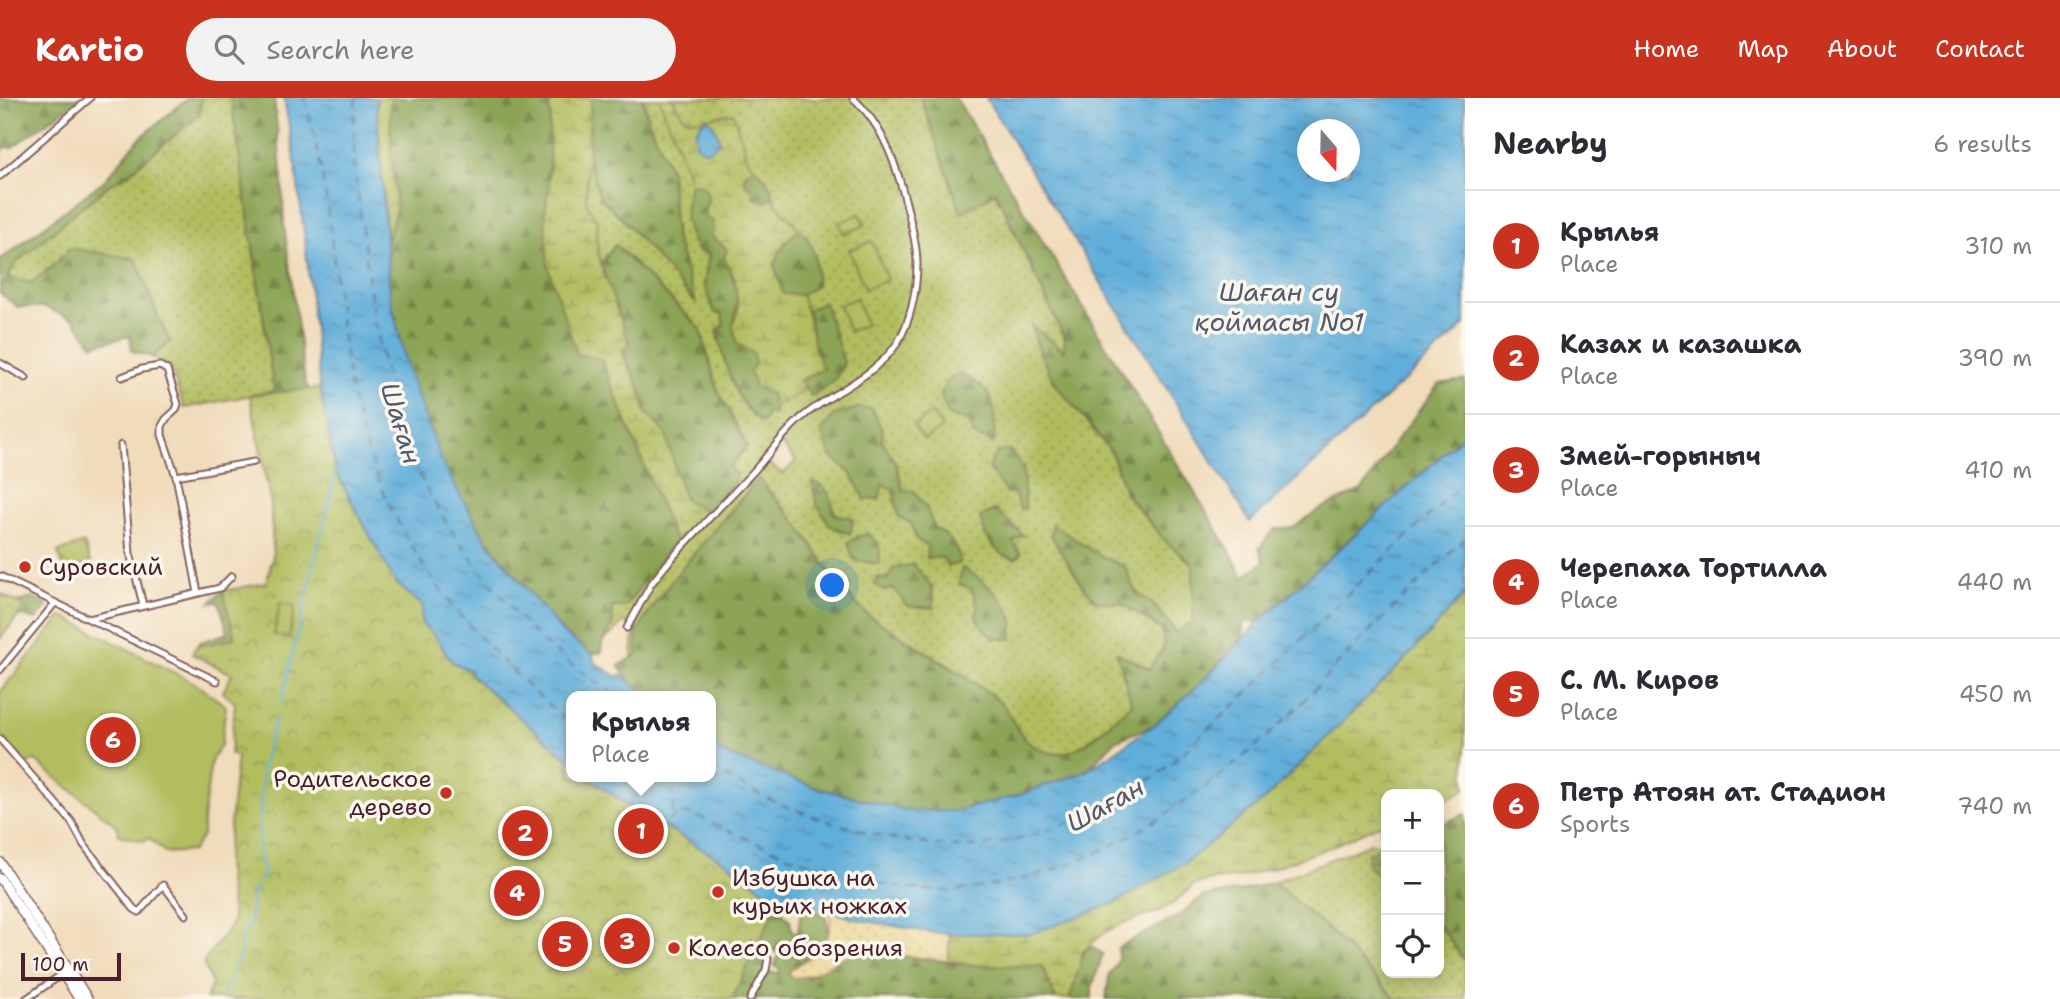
<!DOCTYPE html>
<meta charset="utf-8">
<style>
body{margin:0;font-family:"Shantell Sans",sans-serif;background:#f2f2f3;color:#2b2b33}
.controls{position:absolute;right:21px;bottom:21px;display:grid;overflow:hidden;border-radius:14px;box-shadow:0 4px 18px #0003}
.controls button{width:63px;height:63px;display:grid;place-items:center;padding:0;border:0;border-bottom:2px solid #e1e1e2;background:#fff;color:#2b2b33;font:35px sans-serif}
.compass{position:absolute;left:1297px;top:21px;width:63px;height:63px;border-radius:50%;background:#fff;box-shadow:0 4px 18px #0003;rotate:160deg}
.scale{position:absolute;left:21px;bottom:18px;width:100px;box-sizing:border-box;padding-left:7px;border:4px solid #4a1f2b;border-top:0;font-size:19px;line-height:24px;white-space:nowrap;color:#4a1f2b;-webkit-text-stroke:5px #fbf7ec;paint-order:stroke}
.you{position:absolute;left:833px;top:488px;width:24px;height:24px;margin:-18px;border:5px solid #fff;border-radius:50%;background:#1a73e8;box-shadow:0 0 0 10px #1a73e833}
.badge{display:grid;place-items:center;width:46px;height:46px;border-radius:50%;background:#c8321e;color:#fff;font-size:23px;font-weight:700}
.pin{position:absolute;translate:-50% -50%;border:4px solid #fff;box-shadow:0 2px 7px #0006}
.popup{position:absolute;left:566px;top:593px;width:150px;height:91px;box-sizing:border-box;display:grid;place-content:center;border-radius:14px;background:#fff;filter:drop-shadow(0 2px 5px #0005);font-size:23px;white-space:nowrap;color:#7c7c81}
.popup b{font-size:26px;color:#2b2b33}
.popup::after{content:'';position:absolute;left:50%;top:100%;margin-left:-14px;border:14px solid transparent;border-top-color:#fff}
.list{margin:0;padding:0;list-style:none}
h2{display:flex;justify-content:space-between;align-items:center;height:91px;margin:0;padding:0 28px;font-size:30px}
h2 small{font-size:23px;font-weight:400;color:#7c7c81}
.list li{display:grid;grid-template-columns:46px 1fr auto;gap:21px;align-items:center;box-sizing:border-box;height:112px;padding:0 28px;border-top:2px solid #e1e1e2}
.list b{display:block;font-size:26px;white-space:nowrap}
.list p{margin:0;font-size:23px;white-space:nowrap;color:#7c7c81}
.list em{font-size:23px;font-style:normal;color:#7c7c81}
.icon{flex:none;width:38px;height:38px;fill:none;stroke:currentColor;stroke-width:2;stroke-linecap:round;stroke-linejoin:round}
.map{position:relative;flex:none;width:1465px;height:901px;overflow:hidden}
header{display:flex;align-items:center;gap:42px;box-sizing:border-box;height:98px;padding:0 35px;background:#c8321e;color:#fff}
header strong{font-size:33px}
nav{display:flex;gap:38px;margin-inline-start:auto;font-size:24px}
.search{width:490px;height:63px;background:#f2f2f3;display:flex;align-items:center;gap:18px;box-sizing:border-box;padding:0 24px;border-radius:38px;color:#7c7c81;font-size:26px}
main{display:flex}
aside{flex:1;background:#fff}
.map>svg:first-child{display:block}
.grass{fill:url(#grass-dots);stroke:#7e6e45;stroke-width:2;fill-rule:evenodd}
.forest{fill:url(#forest-firs);stroke:#6b6240;stroke-width:2}
.wetland{fill:url(#wetland-marsh);stroke:#7e6e45;stroke-width:2}
.sand{fill:url(#sand-dots);stroke:#9c7c64;stroke-width:2}
.park{fill:url(#park-crowns);stroke:#7e6e45;stroke-width:2}
.pitch{fill:#b1bd5f;stroke:#7e6e45;stroke-width:2}
.water{fill:url(#water-ripples);stroke:#556682;stroke-width:2;fill-rule:evenodd}
.lines{fill:none;stroke-linecap:round;stroke-linejoin:round}
.stream{stroke:#60aeda;stroke-width:2}
.ferry{stroke:#535871;stroke-width:2;stroke-dasharray:9 7;stroke-linecap:butt}
.street-casing{stroke:#84615d;stroke-width:9}
.primary-casing{stroke:#84615d;stroke-width:11}
.street{stroke:#fff;stroke-width:5}
.primary{stroke:#fff;stroke-width:8}
.poi-dot{fill:#c8321e;stroke:#fbf7ec;stroke-width:2.5}
.labels{text-anchor:middle;stroke-width:7;stroke-linejoin:round;paint-order:stroke}
.poi-label{font-size:24px;fill:#4a1f2b;stroke:#fbf7ec;text-anchor:start}
.water-label{font-size:26px;font-style:italic;fill:#535871;stroke:#fbf7ec}
</style>
<header>
<strong>Kartio</strong>
<div class="search"><svg class="icon" aria-label="search" viewBox="0 0 24 24"><circle cx="10" cy="10" r="6"/><path d="M15 15l6 6"/></svg>Search here</div>
<nav><a>Home</a><a>Map</a><a>About</a><a>Contact</a></nav>
</header>
<main>
<div class="map">
<svg width="1465" height="901" viewBox="0 0 1465 901">
<defs>
<pattern id="grass-dots" width="8" height="8" patternUnits="userSpaceOnUse" patternTransform="scale(1.75)"><rect width="8" height="8" fill="#b1bd5f"/><path d="M2 2h.1M6 6h.1" fill="none" stroke="#92994f" stroke-width="1.8" stroke-linecap="round"/></pattern>
<pattern id="forest-firs" width="22" height="20" patternUnits="userSpaceOnUse" patternTransform="scale(1.75)"><rect width="22" height="20" fill="#8ca456"/><path d="M5 1l3.5 6h-7zM16 11l3.5 6h-7z" fill="#748547"/></pattern>
<pattern id="wetland-marsh" width="20" height="14" patternUnits="userSpaceOnUse" patternTransform="scale(1.75)"><rect width="20" height="14" fill="#b1bd5f"/><path d="M1 5h8M5 5V1M11 12h8M15 12V8" fill="none" stroke="#92994f"/></pattern>
<pattern id="sand-dots" width="8" height="8" patternUnits="userSpaceOnUse" patternTransform="scale(1.75)"><rect width="8" height="8" fill="#eeda9e"/><path d="M2 2h.1M6 6h.1" fill="none" stroke="#cebb88" stroke-width="1.8" stroke-linecap="round"/></pattern>
<pattern id="park-crowns" width="20" height="18" patternUnits="userSpaceOnUse" patternTransform="scale(1.75)"><rect width="20" height="18" fill="#b1bd5f"/><path d="M2 6a3 3 0 1 1 6 0M12 15a3 3 0 1 1 6 0" fill="none" stroke="#92994f"/></pattern>
<pattern id="water-ripples" width="26" height="14" patternUnits="userSpaceOnUse" patternTransform="scale(1.75)"><rect width="26" height="14" fill="#60aeda"/><path d="M2 4q2-2 4 0t4 0M15 11q2-2 4 0t4 0" fill="none" stroke="#518db1"/></pattern>
</defs>
<rect width="100%" height="100%" fill="#fbf7ec"/>
<filter id="ink" filterUnits="userSpaceOnUse"><feTurbulence type="fractalNoise" baseFrequency=".0143" numOctaves="2"/><feDisplacementMap in="SourceGraphic" scale="14" xChannelSelector="R" yChannelSelector="G"/><feConvolveMatrix kernelMatrix="1 2 1 2 8 2 1 2 1" color-interpolation-filters="sRGB"/></filter>
<filter id="wash" filterUnits="userSpaceOnUse"><feTurbulence type="fractalNoise" baseFrequency=".00686" numOctaves="4" result="noise"/><feDisplacementMap in="SourceGraphic" scale="28" xChannelSelector="R" yChannelSelector="G"/><feGaussianBlur stdDeviation="1.57" result="paint"/><feColorMatrix in="noise" values="0 0 0 0 0 0 0 0 0 0 0 0 0 0 0 0 0 1.4 0 .05"/><feComposite in="paint" operator="in"/></filter>
<g filter="url(#wash)">
<rect width="100%" height="100%" fill="#f0dbba"/>
<g class="grass">
<path d="M201,0H231L274,293L184,310L171,269L152,259L170,244L158,219L70,150L57,165L31,185L7,180L17,164L81,109L93,101L107,88L128,76L199,16Z"/>
<path d="M643,0H921L962,114L995,93L1065,241V254L1032,228L1057,288L1111,353L1126,397L1166,444L1193,466V523L1177,536L1154,507L1135,494L1125,469L1099,457L1052,427L1051,437L1082,487L1096,504L1121,505L1162,532L1164,549L1150,571L1117,555L1132,606L1087,645L1072,654L1059,656L1041,653L1026,643L1014,626L966,578L869,518L852,503L838,486L807,439L774,398L763,388L759,380L682,470L651,511L637,534V557L632,561L634,529L624,524L604,543L613,525L612,509L653,470L675,443L708,415L730,369V319L717,290L700,230L616,147L601,166L596,141L598,125L586,104L588,59L600,100L620,118L695,203L676,142L673,117L671,74L649,25ZM779,343L796,363L783,376L764,362ZM882,343L896,365L903,393L925,408L935,431L917,442L911,425L899,419L893,393L883,385L866,401L851,376ZM972,491L996,542L987,534L976,520L978,511Z"/>
<path d="M1371,745L1385,747L1368,756L1367,767L1382,780L1386,781V875H1439V827L1465,863V901H1396L1335,838L1274,784Z"/>
</g>
<g class="forest">
<path d="M0,0H81L11,50L5,49L0,58Z"/>
<path d="M188,0H201L200,16L128,76L107,88L93,101L81,109L17,164L7,179L31,185L57,165L70,150L136,161L158,218L170,244L152,259L132,253L130,238L93,247L73,221L44,209H18L0,195V162L105,82L138,42Z"/>
<path d="M231,0H274L282,80L284,127L305,284L320,313L290,605L192,556L200,544L228,535L219,504L210,505L223,493L266,485L273,459L271,406L250,297L274,293Z"/>
<path d="M390,0H550L549,85L545,116L600,260L675,443L625,509H612L613,525L602,545V554L592,556L564,536L486,442L442,364L407,270L390,198L387,143L397,108L391,61Z"/>
<path d="M591,0H643L649,25L671,74L673,117L676,142L696,205L620,118L600,100L588,59Z"/>
<path d="M921,0H956L1230,453L1243,479L1264,464L1259,450L1275,431L1293,430L1318,412L1362,392L1393,347L1439,286L1465,282V336L1259,524L1245,523L1243,539L1200,586L1154,627L1115,643L1086,673L1019,697L957,713H909L814,689L724,656L711,646V598H648L629,583L625,576L618,568L637,557V534L651,511L682,470L759,380C768,395 783,408 794,422C819,455 838,491 869,518L991,596C995,600 999,603 1003,607C1012,619 1016,633 1027,643C1066,678 1104,630 1132,606L1117,555L1150,571L1164,549L1162,532L1121,505L1097,504L1082,487L1051,437L1052,426L1099,457L1125,469L1135,494L1154,507L1176,535L1193,523V466L1166,444L1126,396L1111,353L1057,288L1042,260L1031,227L1064,253L1065,241L996,94L961,115Z"/>
<path d="M754,70C765,77 771,88 774,101L769,100L768,104L753,100L745,86L746,75Z"/>
<path d="M690,86L702,87L708,96L704,118L713,122L727,151L724,160C737,184 741,200 733,227L753,255L755,267L772,296L774,317L767,314L763,325C733,306 726,266 717,233L724,227L722,215H715L704,187L709,155L698,154C683,126 683,116 690,86Z"/>
<path d="M799,132C815,143 817,169 816,188L801,197L783,196L774,167L786,143Z"/>
<path d="M615,147L700,230L717,290L747,348L730,369L737,380L708,415L684,400L665,335L645,314L641,292L621,251L629,248L601,166Z"/>
<path d="M824,204L844,265L835,282L811,298L800,283L822,271L816,258L808,212Z"/>
<path d="M959,276C998,291 995,309 994,345L974,337L969,324L948,317L941,297L946,284Z"/>
<path d="M858,310H871L883,333L882,343L896,365L903,392L914,393L925,408L935,431C947,434 960,453 960,465L948,468L943,460H927V447L917,442L911,425L899,419L893,393L883,385L879,401H865L851,376L831,358L821,333L834,317Z"/>
<path d="M1011,352L1023,371L1025,411H1020L1014,394L1007,395L988,370L997,354Z"/>
<path d="M812,384C829,387 831,401 835,416L853,421L850,436L830,428L816,404Z"/>
<path d="M995,412L1023,437L1013,443L1021,456L1015,461C995,457 984,438 980,419Z"/>
<path d="M867,435L879,446L880,466L854,462L848,444Z"/>
<path d="M913,466L932,489L934,510L907,508L893,490L884,493L874,486L878,479L887,482L893,471Z"/>
<path d="M962,470C979,478 1009,504 1013,524C1014,529 1012,536 1012,541C990,542 988,536 976,519L978,511L972,491L959,486Z"/>
<path d="M0,496L17,504L33,500L48,507L36,522L19,517L2,538L0,536Z"/>
<path d="M1465,716V863L1439,827V727Z"/>
<path d="M1386,746V781L1382,780L1367,767L1368,756Z"/>
<path d="M1274,784L1335,838L1396,901H1106L1109,878L1118,863V849L1177,819L1203,798L1241,793Z"/>
<path d="M802,809L825,816C834,844 819,854 795,867L807,880L849,855L862,853L972,867L1043,868L1056,901H665L745,864L755,855L761,856L766,862L765,873L780,876L779,870L774,868L779,856L759,844L774,812L781,813L790,822L792,832L797,836Z"/>
<path d="M1089,847L1103,856L1092,889V901H1069C1074,885 1079,858 1089,847Z"/>
</g>
<g class="wetland">
<path d="M376,0H390L391,61L397,108L387,143Z"/>
<path d="M550,0H591L586,104L598,125L596,141L601,166L630,248L621,252L641,293L645,314L665,335L684,400L708,415L675,443L601,261L577,256L548,169L545,116L549,85Z"/>
<path d="M659,0H672C682,18 683,24 705,21L701,25L713,26L706,20L733,15L748,62L754,70L746,75L745,86L754,92L753,100L767,104L769,100L774,101C779,113 792,120 799,132L786,143L774,167L783,196L801,197C812,221 811,247 823,271L800,282L805,291L773,310L772,296L755,289L750,272L755,267L753,255L737,246L733,227L738,211L735,181L724,160L727,151L712,139L713,123L704,119L708,96L702,87L690,86L687,72Z"/>
<path d="M1465,496V691L1439,706V696H1386V723L1381,726L1328,750L1275,769L1241,779L1206,783L1194,787L1175,804L1159,813L1124,825L1105,834L1082,854L1079,872L1069,901H1056L1042,868L972,867L948,863L950,836H1030L1113,806L1334,631L1399,568Z"/>
</g>
<path class="sand" d="M832,813C871,824 910,832 950,836L948,863L862,853C835,858 820,880 792,880L788,875C798,864 815,859 824,847C830,838 830,823 832,813Z"/>
<g class="park">
<path d="M860,116L865,127L844,136L839,125Z"/>
<path d="M320,290L336,375L395,484L423,508L421,525L434,537L452,564L469,572L472,578L570,662L571,679H588L630,709L727,765L771,797L774,812L732,901H206L212,885L203,865L233,824L226,765L237,658L230,656L235,605L223,594L232,576L192,556L196,549L235,540L223,493L266,485L273,459L271,406L250,297Z"/>
<path d="M84,445L91,466L66,475L58,454Z"/>
<path d="M0,496L25,508L0,541Z"/>
</g>
<g class="pitch">
<path d="M872,143L887,182L865,191L849,152Z"/>
<path d="M856,200L866,227L849,233L839,207Z"/>
<path d="M932,315L942,330L924,342L914,328Z"/>
<path d="M280,505L295,508L289,540L274,537Z"/>
<path d="M62,518L193,584L226,608L221,647L211,663L203,721V737L192,753L166,755L149,740L143,743L119,737L118,729L34,662L27,667L0,636V594Z"/>
</g>
<g class="water">
<path d="M284,0H376L390,198L407,270L442,364L486,442L564,536L592,556L595,565L616,578L622,577L648,598H571V663L472,578L469,572L452,564L434,537L421,525L423,508L395,484L336,374L320,290L305,142L294,56Z"/>
<path d="M986,0H1465V227L1250,424ZM1308,32H1350V74H1308Z"/>
<path d="M706,20L713,26L720,43L710,52H703L697,47L695,33Z"/>
<path d="M1465,336V496L1399,568L1264,702L1185,765L1113,806L1030,836H950L929,834L860,822L771,797L727,765L630,709L588,679H711V646L724,656L814,689L909,713H957L1019,697L1086,673L1154,627L1200,586L1259,524Z"/>
</g>
<g class="lines">
<g class="stream">
<path d="M282,601L336,374"/>
<path d="M261,783L264,772L258,756L263,666L275,621"/>
<path d="M224,901L225,892L230,884L233,869L241,857V842L250,824L252,795L257,789"/>
</g>
<g class="ferry">
<path d="M304,0C332,89 333,185 348,276C363,370 409,459 471,530C483,543 496,556 508,568C528,588 548,608 571,625"/>
<path d="M356,0C349,46 359,106 365,153C373,219 384,287 408,350C428,401 459,447 494,489C509,507 523,525 540,541C564,562 590,580 616,598"/>
<path d="M711,669C754,698 802,716 851,730C887,740 924,748 961,749C1025,749 1111,711 1162,673C1174,664 1186,652 1197,641C1233,609 1267,576 1301,542C1355,489 1410,436 1465,383"/>
<path d="M661,679C675,690 677,706 669,722"/>
<path d="M668,723C677,716 684,715 695,717C767,751 867,793 947,793C965,793 983,789 1000,786C1101,767 1190,706 1266,639C1298,611 1326,578 1355,548C1391,512 1428,476 1465,440"/>
</g>
</g>
</g>
<g filter="url(#ink)">
<g class="lines">
<g class="street-casing">
<g id="street">
<path d="M0,78L90,0"/>
<path d="M0,265L26,280"/>
<path d="M122,279L142,271L160,268L167,272L178,306L176,312L166,321L162,328V337L176,378L198,495"/>
<path d="M121,347L130,455L143,507"/>
<path d="M176,378L254,364"/>
<path d="M0,478L217,583"/>
<path d="M89,521L220,490L232,478"/>
<path d="M627,530L651,486L667,466C695,434 725,404 754,373C769,356 783,336 800,321C830,295 873,280 896,247C911,224 917,192 917,165C917,147 912,130 908,113C898,72 885,29 853,0"/>
<path d="M0,572L55,505"/>
<path d="M0,641L71,723L84,747L134,811L139,814L163,787L186,817"/>
<path d="M26,901L64,875"/>
<path d="M750,901L766,872L768,861L763,853L753,847"/>
</g>
</g>
<g class="primary-casing">
<g id="primary">
<path d="M0,764L88,901"/>
<path d="M0,780L79,901"/>
</g>
</g>
<use href="#street" class="street"/>
<use href="#primary" class="primary"/>
</g>
</g>
<g class="poi-dot">
<circle cx="25" cy="469" r="7"/>
<circle cx="446" cy="695" r="7"/>
<circle cx="718" cy="794" r="7"/>
<circle cx="674" cy="850" r="7"/>
</g>
<g class="labels">
<g class="poi-label">
<text x="39" y="477">Суровский</text>
<text x="432" y="689" text-anchor="end">Родительское<tspan x="432" dy="28">дерево</tspan></text>
<text x="732" y="788">Избушка на<tspan x="732" dy="28">курьих ножках</tspan></text>
<text x="688" y="858">Колесо обозрения</text>
</g>
<g class="water-label">
<text x="1279" y="203">Шаған су<tspan x="1279" dy="30">қоймасы No1</tspan></text>
<text transform="translate(401 325) rotate(73)" y="9">Шаған</text>
<text transform="translate(1105 707) rotate(-29)" y="9">Шаған</text>
</g>
</g>
</svg>
<div class="controls">
<button>+</button>
<button>−</button>
<button><svg class="icon" aria-label="locate" viewBox="0 0 24 24"><circle cx="12" cy="12" r="6"/><path d="M12 2v4M12 18v4M2 12h4M18 12h4"/></svg></button>
</div>
<svg class="compass" viewBox="-18 -18 36 36"><path d="M0-13l5 13h-10z" fill="#e53935"/><path d="M0 13l5-13h-10z" fill="#7c7c81"/></svg>
<div class="scale">100 m</div>
<div class="you"></div>
<div class="pin badge" style="left:641px;top:733px">1</div>
<div class="popup"><b>Крылья</b>Place</div>
<div class="pin badge" style="left:525px;top:735px">2</div>
<div class="pin badge" style="left:627px;top:843px">3</div>
<div class="pin badge" style="left:517px;top:795px">4</div>
<div class="pin badge" style="left:565px;top:846px">5</div>
<div class="pin badge" style="left:113px;top:642px">6</div>
</div>
<aside>
<h2>Nearby<small>6 results</small></h2>
<ul class="list">
<li><span class="badge">1</span><div><b>Крылья</b><p>Place</p></div><em>310 m</em></li>
<li><span class="badge">2</span><div><b>Казах и казашка</b><p>Place</p></div><em>390 m</em></li>
<li><span class="badge">3</span><div><b>Змей-горыныч</b><p>Place</p></div><em>410 m</em></li>
<li><span class="badge">4</span><div><b>Черепаха Тортилла</b><p>Place</p></div><em>440 m</em></li>
<li><span class="badge">5</span><div><b>С. М. Киров</b><p>Place</p></div><em>450 m</em></li>
<li><span class="badge">6</span><div><b>Петр Атоян ат. Стадион</b><p>Sports</p></div><em>740 m</em></li>
</ul>
</aside>
</main>
